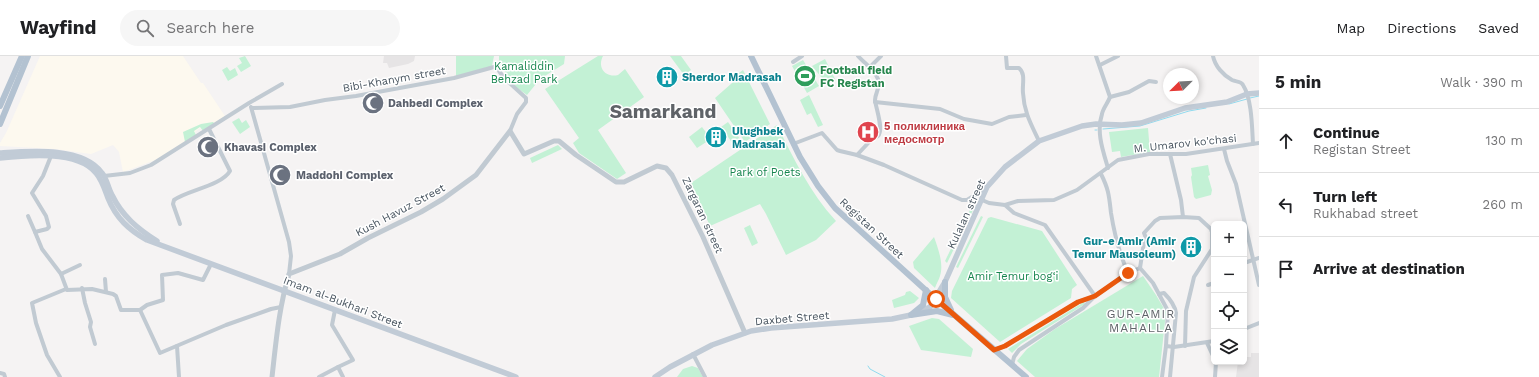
<!DOCTYPE html>
<meta charset="utf-8">
<style>
body{margin:0;font-family:"Work Sans",sans-serif;background:#f6f6f6;color:#202124}
.controls{position:absolute;right:12px;bottom:12px;display:grid;overflow:hidden;border-radius:6px;box-shadow:0 2px 6px #0003}
.controls button{width:36px;height:36px;display:grid;place-items:center;padding:0;border:0;border-bottom:1px solid #e0e0e0;background:#fff;color:#202124;font:20px sans-serif}
.compass{position:absolute;left:1163px;top:12px;width:36px;height:36px;border-radius:50%;background:#fff;box-shadow:0 2px 6px #0003;rotate:246deg}
.stop{position:absolute;width:12px;height:12px;margin:-9px;border:3px solid #ea580c;border-radius:50%;background:#fff}
.stop.end{background:#ea580c;border-color:#fff;box-shadow:0 1px 4px #0008}
.list{margin:0;padding:0;list-style:none}
h2{display:flex;justify-content:space-between;align-items:center;height:52px;margin:0;padding:0 16px;font-size:17px}
h2 small{font-size:13px;font-weight:400;color:#757577}
.list li{display:grid;grid-template-columns:26px 1fr auto;gap:12px;align-items:center;box-sizing:border-box;height:64px;padding:0 16px;border-top:1px solid #e0e0e0}
.list b{display:block;font-size:15px;white-space:nowrap}
.list p{margin:0;font-size:13px;white-space:nowrap;color:#757577}
.list em{font-size:13px;font-style:normal;color:#757577}
.icon{flex:none;width:22px;height:22px;fill:none;stroke:currentColor;stroke-width:2;stroke-linecap:round;stroke-linejoin:round}
.map{position:relative;flex:none;width:1259px;height:321px;overflow:hidden}
header{display:flex;align-items:center;gap:24px;box-sizing:border-box;height:56px;padding:0 20px;background:#fff;border-bottom:1px solid #e0e0e0}
header strong{font-size:19px}
nav{display:flex;gap:22px;margin-inline-start:auto;font-size:14px}
.search{width:280px;height:36px;background:#f6f6f6;display:flex;align-items:center;gap:10px;box-sizing:border-box;padding:0 14px;border-radius:22px;color:#757577;font-size:15px}
main{display:flex}
aside{flex:1;background:#fff}
.map>svg:first-child{display:block}
.commercial{fill:#fdf9ef}
.education{fill:#e6e4e5}
.green{fill:#c3f1d5}
.lines{fill:none;stroke-linecap:round;stroke-linejoin:round}
.stream{stroke:#90daee;stroke-width:1}
.minor{stroke:#c1cad2;stroke-width:4}
.tertiary{stroke:#c1cad2;stroke-width:5}
.secondary{stroke:#c1cbd6;stroke-width:5.5}
.primary{stroke:#b3c2d1;stroke-width:6}
.route{stroke:#ea580c;stroke-width:5}
.labels{text-anchor:middle;stroke-width:3;stroke-linejoin:round;paint-order:stroke}
.park-label{font-size:11px;fill:#17864f;stroke:#fff}
.leisure-label{font-size:11px;font-weight:bold;fill:#27864d;stroke:#fff;text-anchor:start}
.culture-label{font-size:11px;font-weight:bold;fill:#0d838f;stroke:#fff;text-anchor:start}
.street-label{font-size:11px;fill:#4a5661;stroke:#fff}
.worship-label{font-size:11px;font-weight:bold;fill:#5b616d;stroke:#fff;text-anchor:start}
.health-label{font-size:11px;font-weight:bold;fill:#be3a42;stroke:#fff;text-anchor:start}
.neighbourhood-label{font-size:12px;letter-spacing:1px;fill:#5f6368;stroke:#fff}
.town-label{font-size:19px;font-weight:bold;fill:#5f6368;stroke:#fff}
</style>
<header>
<strong>Wayfind</strong>
<div class="search"><svg class="icon" aria-label="search" viewBox="0 0 24 24"><circle cx="10" cy="10" r="6"/><path d="M15 15l6 6"/></svg>Search here</div>
<nav><a>Map</a><a>Directions</a><a>Saved</a></nav>
</header>
<main>
<div class="map">
<svg width="1259" height="321" viewBox="0 0 1259 321">
<rect width="100%" height="100%" fill="#f5f3f3"/>
<path class="commercial" d="M40,0H183L201,27H203L225,60L203,75L200,72L195,76L196,79L158,103L123,116L119,96L113,89L91,98L55,93L0,90V87L6,77Z"/>
<g class="education">
<path d="M384,0H415L414,5L408,8L389,12L387,7H383Z"/>
<path d="M1251,297H1259V321H1236L1238,306H1244V301H1251Z"/>
</g>
<g class="green">
<path d="M245,0L251,10L241,16L237,10L242,7L239,2Z"/>
<path d="M456,0H494L492,10L456,20Z"/>
<path d="M499,0H565L564,8L540,23L527,39L513,29L499,6Z"/>
<path d="M598,0H603C597,11 605,22 618,19L625,13L644,41L598,74L626,117L617,123L579,97L573,87L579,82L545,33Z"/>
<path d="M670,0H681L691,14L684,19Z"/>
<path d="M825,3L835,23L827,28L812,10Z"/>
<path d="M803,4L819,30L807,37L792,10Z"/>
<path d="M227,11L230,15L235,12L238,19L228,25L222,14Z"/>
<path d="M743,14L770,68L745,86L715,42L740,20L739,17Z"/>
<path d="M809,39L823,69L818,71L811,57L807,59L800,44Z"/>
<path d="M239,62L242,67L246,64L250,71L240,78L232,66Z"/>
<path d="M213,66L215,68L203,75L200,71L194,75L196,79L185,86L183,76L201,68Z"/>
<path d="M728,66L740,83L733,88L721,71Z"/>
<path d="M777,69C794,103 810,137 836,165L816,184L786,199L766,158L760,148L710,170L691,127Z"/>
<path d="M702,71L711,83L697,92L689,81Z"/>
<path d="M1148,72L1150,96L1121,101L1120,95L1112,96L1109,76Z"/>
<path d="M558,89L562,93L532,107L530,102Z"/>
<path d="M1208,109L1210,119L1208,120L1212,134L1211,139L1196,143L1194,141L1191,121L1192,119L1191,112Z"/>
<path d="M975,150L947,207L945,205L970,154Z"/>
<path d="M981,160L983,161L958,212L956,211Z"/>
<path d="M991,161L1042,175L1077,229L1072,233L1071,242L1000,286L951,242L952,235L988,162Z"/>
<path d="M750,169L758,187L752,190L744,172Z"/>
<path d="M934,181C938,192 944,208 940,220C939,224 936,228 935,232L914,212L913,206Z"/>
<path d="M1143,220L1156,239L1166,256L1159,321H1035L1017,305L1027,293L1055,273Z"/>
<path d="M910,235L919,242L914,247L894,252L892,244L905,239L906,236Z"/>
<path d="M1084,246L1085,248L1021,288L1012,297L1008,293Z"/>
<path d="M932,262L939,263L973,293L971,301L921,294L909,270Z"/>
<path d="M692,310L698,312L703,321H677L683,313Z"/>
</g>
<g class="lines">
<g class="stream">
<path d="M1250,42L1259,40"/>
<path d="M1229,48L1247,43"/>
<path d="M1103,73L1140,70L1189,55L1206,52"/>
<path d="M1095,74H1097"/>
<path d="M868,310L870,313L885,321"/>
</g>
<g class="minor">
<path d="M1006,0L1007,12H1019C1026,18 1022,28 1023,37C1024,56 1031,68 1039,85"/>
<path d="M1096,0L1110,41C1108,47 1103,52 1102,58C1096,76 1103,95 1108,112"/>
<path d="M1213,0C1215,10 1223,19 1232,24C1236,26 1241,25 1243,29C1252,43 1252,72 1253,88"/>
<path d="M793,6L802,0"/>
<path d="M1100,9L1118,0"/>
<path d="M870,11L881,0"/>
<path d="M1110,41L1129,36L1149,25L1156,26"/>
<path d="M875,46L940,53L964,63L992,68L1009,61L1026,59"/>
<path d="M251,51L289,186L291,200L289,218"/>
<path d="M252,52L290,51L325,44L356,40L454,22L494,11L497,12L504,22L526,42V46L517,58L510,75"/>
<path d="M793,88L822,77L837,94L840,95L857,99L884,109L962,144H967L985,133"/>
<path d="M1224,93L1227,105L1236,128L1259,229"/>
<path d="M1170,98L1181,144L1183,161"/>
<path d="M857,99L871,84L878,80C884,73 876,53 875,44C875,37 881,31 878,23C874,13 865,8 858,0"/>
<path d="M51,100L43,120L32,137L46,160L49,171L47,173L35,176L42,193L61,218L67,234L92,233L113,238L116,240L121,254H140L147,249L163,244L162,219L178,217L203,224L211,208"/>
<path d="M1101,118C1109,134 1109,140 1111,157C1114,176 1120,199 1128,217"/>
<path d="M104,120L130,117L151,109L249,47L282,28"/>
<path d="M982,144L989,147L1005,149L1018,145L1054,144L1077,134L1118,104L1149,98H1186L1259,87"/>
<path d="M1005,149L1014,157L1045,169L1095,240"/>
<path d="M28,160L35,176"/>
<path d="M180,168L173,148L174,144C188,134 221,130 230,115L209,73"/>
<path d="M1244,207L1259,202"/>
<path d="M1140,212L1144,186L1146,182L1144,177L1155,165L1160,162L1183,161L1199,162L1211,173L1212,176V193L1194,221L1186,255L1185,290"/>
<path d="M1140,212L1153,227L1168,255L1166,290L1162,321"/>
<path d="M61,218L80,209"/>
<path d="M105,223L106,236"/>
<path d="M1208,229L1214,227"/>
<path d="M82,232L85,247L91,266L90,271L95,288"/>
<path d="M1159,238L1164,237C1170,243 1175,250 1176,257L1170,321"/>
<path d="M140,254L160,297L226,269L271,253L281,251"/>
<path d="M335,254L332,269L353,304L338,311"/>
<path d="M1244,273L1259,267"/>
<path d="M1207,287L1214,302"/>
<path d="M177,290L179,321"/>
<path d="M1166,290L1174,291L1214,285"/>
<path d="M994,294L1005,290L1078,246L1093,241"/>
<path d="M693,298L705,321"/>
<path d="M1012,309L1014,301L1019,294L1083,252L1095,240L1128,217L1140,212"/>
<path d="M0,317L4,318L5,321"/>
<path d="M60,321L47,299L36,267L32,247L66,233"/>
<path d="M319,321L338,311L343,321"/>
<path d="M1215,321L1216,306"/>
</g>
<path class="tertiary" d="M272,321C276,286 279,251 289,218L340,198L368,182L421,156L443,143L476,119L510,75L524,98L554,85H559L576,99L616,126H624L657,110L666,112L672,119L703,181L745,277"/>
<g class="secondary">
<path d="M0,97C29,95 83,90 102,117C107,123 108,132 112,139C122,160 138,173 157,185"/>
<path d="M0,102C26,99 78,94 96,117C102,124 105,134 108,142C116,162 129,174 147,184L516,321"/>
<path d="M655,321L670,311L712,289L751,275L771,272L892,263L911,259L930,251L945,226L987,131L1005,111L1039,85L1082,70L1096,68L1122,69L1141,67L1185,52L1227,46L1247,38L1259,37"/>
</g>
<g class="primary">
<path d="M751,0L800,101L818,130L835,152L930,238L1026,321"/>
<path d="M0,50L22,0"/>
<path d="M0,68L28,0"/>
<path d="M945,226V241L951,254"/>
<path d="M912,258L923,249L926,234"/>
<path d="M911,259L937,255L953,259"/>
</g>
</g>
<g class="lines">
<path class="route" d="M936,243L994,294L1005,290L1078,246L1095,240L1128,217"/>
</g>
<defs>
<g id="stadium-disc" transform="scale(1.15)"><circle r="9.5" fill="#2e9e5b" stroke="#fff"/><path d="M0-5a6.5 5 0 1 0 0 10a6.5 5 0 1 0 0-10ZM-3.5-1.8h7v3.6h-7Z" fill="#fff"/></g>
<g id="building-disc" transform="scale(1.15)"><circle r="9.5" fill="#0f9aa8" stroke="#fff"/><path d="M-4-6H4V6H1V3H-1V6H-4ZM-2.5-4.3h1.7v1.8h-1.7ZM.8-4.3h1.7v1.8H.8ZM-2.5-1h1.7V.8h-1.7ZM.8-1h1.7V.8H.8Z" fill="#fff"/></g>
<g id="mosque-disc" transform="scale(1.15)"><circle r="9.5" fill="#6b7280" stroke="#fff"/><path d="M3.5-4.9A6 6 0 1 0 3.5 4.9A5 5 0 1 1 3.5-4.9Z" fill="#fff"/></g>
<g id="hospital-disc" transform="scale(1.15)"><circle r="9.5" fill="#e0444e" stroke="#fff"/><path d="M-5-5h3v3.5h4V-5h3V5h-3V1.5h-4V5h-3Z" fill="#fff"/></g>
</defs>
<g fill-rule="evenodd">
<use href="#stadium-disc" x="805" y="20"/>
<use href="#building-disc" x="667" y="21"/>
<use href="#mosque-disc" x="373" y="47"/>
<use href="#hospital-disc" x="868" y="76"/>
<use href="#building-disc" x="716" y="81"/>
<use href="#mosque-disc" x="208" y="91"/>
<use href="#mosque-disc" x="280" y="119"/>
<use href="#building-disc" x="1191" y="191"/>
</g>
<g class="labels">
<g class="park-label">
<text x="524" y="14">Kamaliddin<tspan x="524" dy="13">Behzad Park</tspan></text>
<text x="765" y="120">Park of Poets</text>
<text x="1013" y="224">Amir Temur bog‘i</text>
</g>
<g class="leisure-label">
<text x="820" y="18">Football field<tspan x="820" dy="13">FC Registan</tspan></text>
</g>
<g class="culture-label">
<text x="682" y="25">Sherdоr Madrasah</text>
<text x="732" y="79">Ulughbek<tspan x="732" dy="13">Madrasah</tspan></text>
<text x="1176" y="189" text-anchor="end">Gur-e Amir (Amir<tspan x="1176" dy="13">Temur Mausoleum)</tspan></text>
</g>
<g class="street-label">
<text transform="translate(394 23) rotate(-10)" y="4">Bibi-Khanym street</text>
<text transform="translate(1185 87) rotate(-6)" y="4">M. Umarov ko'chasi</text>
<text transform="translate(400 154) rotate(-28)" y="4">Kush Havuz Street</text>
<text transform="translate(966 158) rotate(-65)" y="4">Kulalan street</text>
<text transform="translate(703 159) rotate(65)" y="4">Zargaran street</text>
<text transform="translate(872 172) rotate(43)" y="4">Registan Street</text>
<text transform="translate(343 246) rotate(21)" y="4">Imam al-Bukhari Street</text>
<text transform="translate(792 262) rotate(-5)" y="4">Daxbet Street</text>
</g>
<g class="worship-label">
<text x="388" y="51">Dahbedi Complex</text>
<text x="224" y="95">Khavasi Complex</text>
<text x="296" y="123">Maddohi Complex</text>
</g>
<g class="health-label">
<text x="884" y="74">5 поликлиника<tspan x="884" dy="13">медосмотр</tspan></text>
</g>
<g class="neighbourhood-label">
<text x="1141" y="262">GUR-AMIR<tspan x="1141" dy="14">MAHALLA</tspan></text>
</g>
<g class="town-label">
<text x="663" y="62">Samarkand</text>
</g>
</g>
</svg>
<div class="controls">
<button>+</button>
<button>−</button>
<button><svg class="icon" aria-label="locate" viewBox="0 0 24 24"><circle cx="12" cy="12" r="6"/><path d="M12 2v4M12 18v4M2 12h4M18 12h4"/></svg></button>
<button><svg class="icon" aria-label="layers" viewBox="0 0 24 24"><path d="M12 4l9 5-9 5-9-5zM3 14l9 5 9-5"/></svg></button>
</div>
<svg class="compass" viewBox="-18 -18 36 36"><path d="M0-13l5 13h-10z" fill="#e53935"/><path d="M0 13l5-13h-10z" fill="#757577"/></svg>
<div class="stop" style="left:936px;top:243px"></div>
<div class="stop end" style="left:1128px;top:217px"></div>
</div>
<aside>
<h2>5 min<small>Walk · 390 m</small></h2>
<ul class="list">
<li><svg class="icon" aria-label="ahead" viewBox="0 0 24 24"><path d="M12 20V5M6 11l6-6 6 6"/></svg><div><b>Continue</b><p>Registan Street</p></div><em>130 m</em></li>
<li><svg class="icon" aria-label="left" viewBox="0 0 24 24"><path d="M17 20v-9H6M10 6l-5 5 5 5"/></svg><div><b>Turn left</b><p>Rukhabad street</p></div><em>260 m</em></li>
<li><svg class="icon" aria-label="arrive" viewBox="0 0 24 24"><path d="M6 21V4h12l-3 4 3 4H6"/></svg><div><b>Arrive at destination</b></div></li>
</ul>
</aside>
</main>
